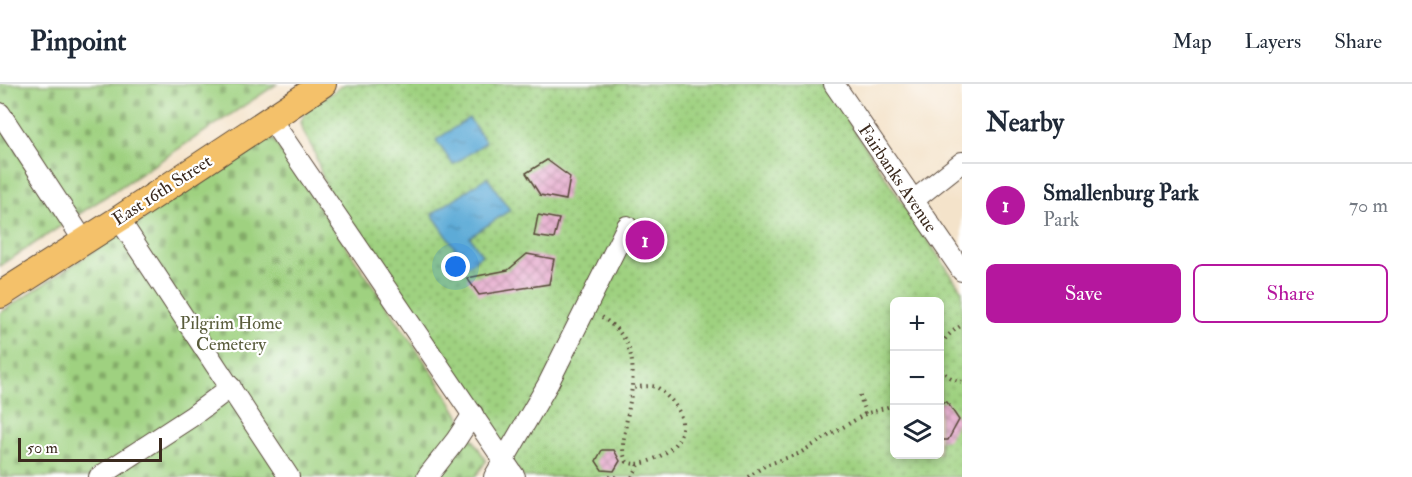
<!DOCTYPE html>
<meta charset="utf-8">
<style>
body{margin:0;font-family:"IM FELL Double Pica",serif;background:#f2f2f3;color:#1f2937}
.controls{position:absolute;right:18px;bottom:18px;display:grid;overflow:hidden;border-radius:9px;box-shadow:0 3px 9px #0003}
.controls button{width:54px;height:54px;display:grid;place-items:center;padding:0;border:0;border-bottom:2px solid #e0e1e3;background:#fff;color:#1f2937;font:30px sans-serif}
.scale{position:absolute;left:18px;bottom:15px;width:144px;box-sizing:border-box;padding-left:6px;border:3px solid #3b2a1e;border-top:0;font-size:16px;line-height:21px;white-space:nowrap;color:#3b2a1e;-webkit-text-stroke:4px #fff;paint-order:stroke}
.you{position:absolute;left:456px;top:183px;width:21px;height:21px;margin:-15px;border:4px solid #fff;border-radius:50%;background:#1a73e8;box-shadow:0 0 0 9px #1a73e833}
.badge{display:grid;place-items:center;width:39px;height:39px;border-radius:50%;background:#b5179e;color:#fff;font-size:20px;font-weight:700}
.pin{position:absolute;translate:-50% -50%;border:3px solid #fff;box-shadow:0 2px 6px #0006}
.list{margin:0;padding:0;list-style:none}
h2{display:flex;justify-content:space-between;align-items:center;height:78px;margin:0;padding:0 24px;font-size:26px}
h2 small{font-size:20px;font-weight:400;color:#747a83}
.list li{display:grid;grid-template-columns:39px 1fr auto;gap:18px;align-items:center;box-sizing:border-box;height:84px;padding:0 24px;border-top:2px solid #e0e1e3}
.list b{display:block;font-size:22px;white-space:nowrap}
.list p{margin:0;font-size:20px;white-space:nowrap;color:#747a83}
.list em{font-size:20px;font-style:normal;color:#747a83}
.actions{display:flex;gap:12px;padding:18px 24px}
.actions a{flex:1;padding:14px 0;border:2px solid #b5179e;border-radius:9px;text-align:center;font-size:21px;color:#b5179e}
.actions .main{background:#b5179e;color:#fff}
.icon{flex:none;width:33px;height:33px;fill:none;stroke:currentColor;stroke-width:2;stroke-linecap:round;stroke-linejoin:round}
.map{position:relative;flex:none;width:962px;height:393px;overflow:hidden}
header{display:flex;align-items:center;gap:36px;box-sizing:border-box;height:84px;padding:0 30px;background:#fff;border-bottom:2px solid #e0e1e3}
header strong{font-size:28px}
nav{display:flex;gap:33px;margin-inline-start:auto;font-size:21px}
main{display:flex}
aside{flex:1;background:#fff}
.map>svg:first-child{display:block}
.cemetery{fill:url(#cemetery-stones);stroke:#6d7e4f;stroke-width:1.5}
.park{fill:url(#park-dots);stroke:#6d7e4f;stroke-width:1.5;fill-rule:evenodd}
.water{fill:url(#water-ripples);stroke:#4c6a7a;stroke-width:1.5}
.building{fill:url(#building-cross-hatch)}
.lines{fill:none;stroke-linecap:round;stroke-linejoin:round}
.minor-casing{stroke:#574638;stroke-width:22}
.major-casing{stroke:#574638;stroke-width:28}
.path{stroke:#574638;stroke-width:4;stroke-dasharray:1.5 4.5;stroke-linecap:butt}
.minor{stroke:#fff;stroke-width:20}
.major{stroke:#f4c16a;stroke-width:26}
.labels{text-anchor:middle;stroke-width:4.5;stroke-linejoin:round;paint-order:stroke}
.street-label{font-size:18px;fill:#3b2a1e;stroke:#fff}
.park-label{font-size:18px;fill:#595c3b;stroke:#fff}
</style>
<header>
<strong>Pinpoint</strong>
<nav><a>Map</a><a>Layers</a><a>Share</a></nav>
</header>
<main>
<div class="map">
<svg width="962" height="393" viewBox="0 0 962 393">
<defs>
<pattern id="cemetery-stones" width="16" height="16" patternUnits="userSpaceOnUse" patternTransform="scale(1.5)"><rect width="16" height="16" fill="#9fd180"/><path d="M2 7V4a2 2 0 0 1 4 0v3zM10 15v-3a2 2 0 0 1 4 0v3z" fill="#83aa68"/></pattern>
<pattern id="park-dots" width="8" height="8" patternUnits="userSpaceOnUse" patternTransform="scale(1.5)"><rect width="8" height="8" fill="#9fd180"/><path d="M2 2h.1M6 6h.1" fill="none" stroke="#83aa68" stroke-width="1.8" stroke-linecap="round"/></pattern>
<pattern id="water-ripples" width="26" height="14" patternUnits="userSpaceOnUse" patternTransform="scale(1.5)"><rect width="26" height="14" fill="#5dabd7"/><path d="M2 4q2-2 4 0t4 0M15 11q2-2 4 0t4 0" fill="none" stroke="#4e8bae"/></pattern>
<pattern id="building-cross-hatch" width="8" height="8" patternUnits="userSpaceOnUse" patternTransform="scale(1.5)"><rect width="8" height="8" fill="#e6accd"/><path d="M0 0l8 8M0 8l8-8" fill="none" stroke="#bc8ca6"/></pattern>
</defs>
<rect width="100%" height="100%" fill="#fff"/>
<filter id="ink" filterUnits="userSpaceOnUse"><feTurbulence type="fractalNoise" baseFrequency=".0167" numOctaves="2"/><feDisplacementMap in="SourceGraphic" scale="12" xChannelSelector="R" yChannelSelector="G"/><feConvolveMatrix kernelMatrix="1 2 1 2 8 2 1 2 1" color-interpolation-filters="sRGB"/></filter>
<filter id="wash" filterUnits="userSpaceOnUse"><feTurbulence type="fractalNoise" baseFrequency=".008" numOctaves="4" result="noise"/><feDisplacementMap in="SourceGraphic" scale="24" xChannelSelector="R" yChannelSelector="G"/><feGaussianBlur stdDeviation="1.35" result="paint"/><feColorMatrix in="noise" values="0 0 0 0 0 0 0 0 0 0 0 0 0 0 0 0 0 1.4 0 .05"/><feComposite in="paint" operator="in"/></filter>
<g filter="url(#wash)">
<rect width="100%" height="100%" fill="#f4e3ca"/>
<g class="cemetery">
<path d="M0,0H277L0,182Z"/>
<path d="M270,51L440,300L486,377L475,393H0V229Z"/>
</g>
<path class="park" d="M345,0H823L962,207V393H523L326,104L314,67L304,49L301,38L306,26ZM894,218H940V370H894Z"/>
<g class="water">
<path d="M469,34L486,58L453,81L436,56Z"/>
<path d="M487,93L510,126L470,153L482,171L467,182L432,130Z"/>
</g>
<g id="blocks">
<g class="building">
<path d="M547,76L570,93L566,116L540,111L526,89Z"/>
<path d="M538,131L559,135L554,155L534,152Z"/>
<path d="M527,170L554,175L549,200L479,211L467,194L508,186Z"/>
<path d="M940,318H947L959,336L948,356H940Z"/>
<path d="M602,366H614L620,377L614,387L602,386L596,377Z"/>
</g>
</g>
</g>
<g filter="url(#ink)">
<use href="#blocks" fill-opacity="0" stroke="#574638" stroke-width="1.5"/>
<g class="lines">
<g class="minor-casing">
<g id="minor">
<path d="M834,0L962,187"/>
<path d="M0,29L84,157"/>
<path d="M270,34L515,393"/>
<path d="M914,116L962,78"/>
<path d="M119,135L289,393"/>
<path d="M99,393L191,333L231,303"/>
<path d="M427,393L456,356L473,330"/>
<path d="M494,393L548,300L627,142"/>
</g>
</g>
<g class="major-casing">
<path id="major" d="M0,211L119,135L323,0"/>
</g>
<g class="path">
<path d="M602,233C610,239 619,246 625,256C640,283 629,318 625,347C623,358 621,368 627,378C637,382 645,379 654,375C681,363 693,340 670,315C666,312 661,305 656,303C649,301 639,303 632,304"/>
<path d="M940,266C943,253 952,248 962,241"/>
<path d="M940,279C941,291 952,295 962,298"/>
<path d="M860,311L865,330"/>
<path d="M609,393H618"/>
<path d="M632,393L639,381"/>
<path d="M748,393L766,381L798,370L865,330L894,321"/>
</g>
<use href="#minor" class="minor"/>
<use href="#major" class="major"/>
</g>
</g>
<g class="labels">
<g class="street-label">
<text transform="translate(898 94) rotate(56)" y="6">Fairbanks Avenue</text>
<text transform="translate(162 106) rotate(-33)" y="6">East 16th Street</text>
</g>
<g class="park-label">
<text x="231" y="245">Pilgrim Home<tspan x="231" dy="21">Cemetery</tspan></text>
</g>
</g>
</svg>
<div class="controls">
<button>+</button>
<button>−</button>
<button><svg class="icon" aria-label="layers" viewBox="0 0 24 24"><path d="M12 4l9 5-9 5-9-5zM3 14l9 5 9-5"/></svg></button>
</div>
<div class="scale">50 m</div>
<div class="you"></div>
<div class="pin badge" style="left:645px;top:156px">1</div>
</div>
<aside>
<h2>Nearby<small></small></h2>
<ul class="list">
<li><span class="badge">1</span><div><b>Smallenburg Park</b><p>Park</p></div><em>70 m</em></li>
</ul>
<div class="actions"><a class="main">Save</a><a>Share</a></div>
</aside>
</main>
